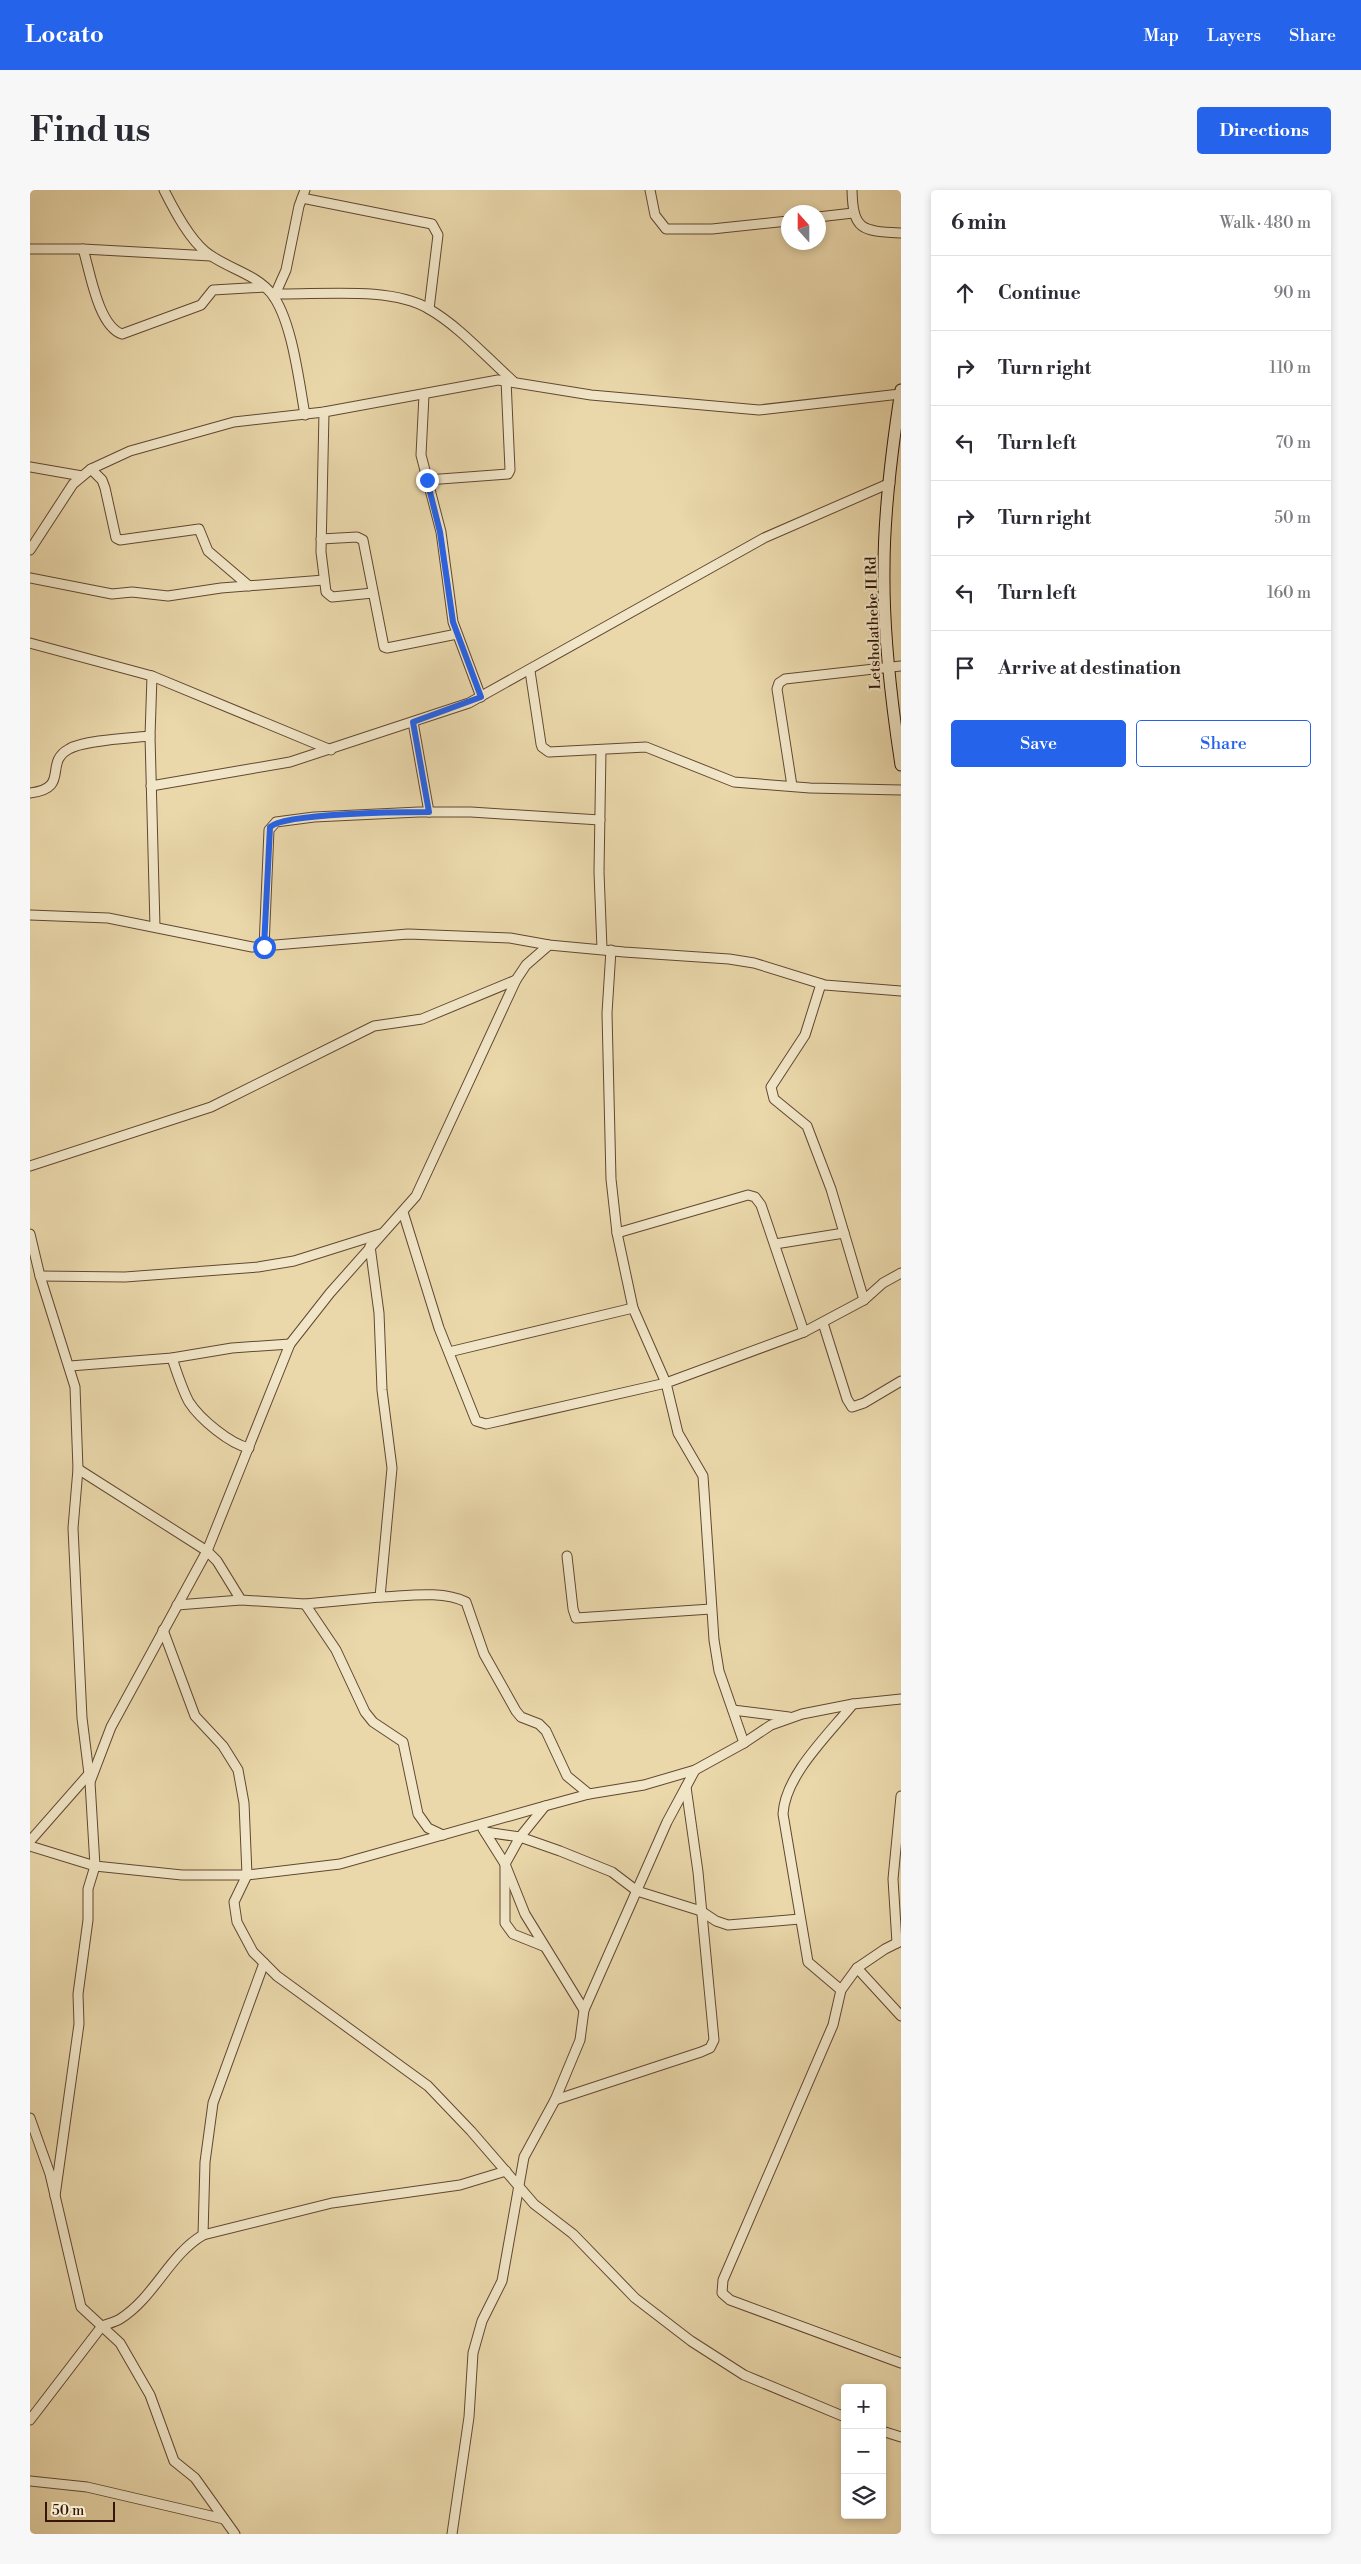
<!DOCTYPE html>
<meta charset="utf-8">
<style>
body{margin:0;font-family:"Libre Bodoni",serif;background:#f7f7f7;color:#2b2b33}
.controls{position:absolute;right:15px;bottom:15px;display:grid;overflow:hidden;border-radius:5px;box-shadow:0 2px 8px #0003}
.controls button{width:45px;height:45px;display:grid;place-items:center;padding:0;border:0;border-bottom:1px solid #e1e1e2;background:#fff;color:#2b2b33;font:25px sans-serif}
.compass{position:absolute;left:751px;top:15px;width:45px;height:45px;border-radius:50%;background:#fff;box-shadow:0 2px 8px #0003;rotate:339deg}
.scale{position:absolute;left:15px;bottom:12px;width:70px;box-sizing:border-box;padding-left:5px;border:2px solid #341708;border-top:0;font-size:14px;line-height:18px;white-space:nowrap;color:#341708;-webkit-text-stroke:4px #f1e6c8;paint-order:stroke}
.stop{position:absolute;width:15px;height:15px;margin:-11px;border:4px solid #2563eb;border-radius:50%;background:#fff}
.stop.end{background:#2563eb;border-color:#fff;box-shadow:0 1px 5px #0008}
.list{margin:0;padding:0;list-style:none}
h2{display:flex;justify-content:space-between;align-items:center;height:65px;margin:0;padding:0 20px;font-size:21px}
h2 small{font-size:16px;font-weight:400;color:#7c7c81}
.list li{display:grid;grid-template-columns:32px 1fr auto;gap:15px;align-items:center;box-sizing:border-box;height:75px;padding:0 20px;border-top:1px solid #e1e1e2}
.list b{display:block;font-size:19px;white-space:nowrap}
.list em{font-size:16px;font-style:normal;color:#7c7c81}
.actions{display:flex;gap:10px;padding:15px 20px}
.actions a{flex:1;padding:11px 0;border:1px solid #2563eb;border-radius:5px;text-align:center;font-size:18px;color:#2563eb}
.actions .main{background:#2563eb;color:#fff}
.icon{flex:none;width:28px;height:28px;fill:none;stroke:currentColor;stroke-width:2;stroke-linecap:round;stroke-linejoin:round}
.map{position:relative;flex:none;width:871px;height:2344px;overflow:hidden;border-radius:5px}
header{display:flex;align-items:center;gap:30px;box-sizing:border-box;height:70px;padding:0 25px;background:#2563eb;color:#fff}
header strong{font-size:24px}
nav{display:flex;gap:28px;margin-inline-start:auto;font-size:18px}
.intro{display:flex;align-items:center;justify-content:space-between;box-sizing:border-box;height:120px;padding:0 30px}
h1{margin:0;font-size:35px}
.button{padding:12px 22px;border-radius:5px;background:#2563eb;color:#fff;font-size:18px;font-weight:700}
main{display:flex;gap:30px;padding:0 30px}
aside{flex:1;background:#fff;border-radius:5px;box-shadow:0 2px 8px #0003}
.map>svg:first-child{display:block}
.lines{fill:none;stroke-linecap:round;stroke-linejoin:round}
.street-casing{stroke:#624731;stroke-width:11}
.secondary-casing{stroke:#341708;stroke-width:13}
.street{stroke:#f1e6c8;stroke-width:9}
.secondary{stroke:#f1e6c8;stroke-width:11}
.route{stroke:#2563eb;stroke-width:6}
.labels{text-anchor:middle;stroke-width:4;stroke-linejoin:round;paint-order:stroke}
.street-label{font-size:15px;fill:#341708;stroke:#f1e6c8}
</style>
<header>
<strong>Locato</strong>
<nav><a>Map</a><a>Layers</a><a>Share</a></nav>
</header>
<div class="intro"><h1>Find us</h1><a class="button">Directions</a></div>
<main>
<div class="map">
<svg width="871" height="2344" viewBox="0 0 871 2344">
<rect width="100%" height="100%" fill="#ead8ab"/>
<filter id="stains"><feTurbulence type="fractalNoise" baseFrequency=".004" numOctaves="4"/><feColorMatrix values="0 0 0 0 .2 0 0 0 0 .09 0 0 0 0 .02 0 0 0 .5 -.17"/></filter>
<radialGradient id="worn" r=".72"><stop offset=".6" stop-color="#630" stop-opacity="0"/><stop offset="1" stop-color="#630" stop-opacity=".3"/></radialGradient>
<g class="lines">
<g class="street-casing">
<g id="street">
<path d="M134,0C144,20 161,53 180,65C200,79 225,84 241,103C262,129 269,192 275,225"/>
<path d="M620,0L625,25L636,39H682L758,31"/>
<path d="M822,0C823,41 832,41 871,43"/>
<path d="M272,8L402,34L408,45L399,119"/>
<path d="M788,27L823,23"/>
<path d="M0,59H53L181,66"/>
<path d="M53,59C60,81 68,136 92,144L171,115L183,100L235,97"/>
<path d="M245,104C290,105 361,96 399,119C430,137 456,167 483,191"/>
<path d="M244,107L256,80L269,16L275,0"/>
<path d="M394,205L391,265L411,342L423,432L451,507"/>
<path d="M294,222L291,362L296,402L302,407L343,403"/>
<path d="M0,277L52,286"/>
<path d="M61,279L72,290L75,298L86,348L90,350L169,339L178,361L219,396"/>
<path d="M397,290L478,284L480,280L476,190"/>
<path d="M291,349L327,347L333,350L354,457L357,458L427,444"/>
<path d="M0,360L43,294L61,279L100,261L204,232L294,222L468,190L561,205L729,220L870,204"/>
<path d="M0,388L82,404L102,402L138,406L191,398L294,390"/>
<path d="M0,453L122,486L301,560"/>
<path d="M500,481L511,554L512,557L519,562L616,557L704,592L780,598L871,600"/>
<path d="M122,486L120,546L125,737"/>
<path d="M383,532L399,622"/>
<path d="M571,560L569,682L572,759"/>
<path d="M121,596L260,572L439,513L734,348L860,293"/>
<path d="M762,596L747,499L749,493L755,489L871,476"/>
<path d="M0,603C41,598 13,573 39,559C54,550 101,548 120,546"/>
<path d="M0,725L78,728L222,757L378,744L480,748L519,755L594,762L699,769L724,773L795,795L871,801"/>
<path d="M234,757L239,640L246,632L284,627L389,622H441L570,630"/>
<path d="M791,794L775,845L741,897L744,909L777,936L801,999L834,1110"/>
<path d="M0,976L181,917L344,836L392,829L486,790"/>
<path d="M373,1022L409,1138L446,1231L456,1234L636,1193L603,1118L587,1043L581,989L577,823L581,760"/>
<path d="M587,1043L718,1005L725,1007L731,1015L774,1142"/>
<path d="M0,1044L10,1086L45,1197L48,1279L43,1338L52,1528L60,1592"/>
<path d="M745,1054L814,1043"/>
<path d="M10,1086L95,1087L228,1077L264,1071L350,1044"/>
<path d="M793,1133L817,1209L822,1217L834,1213L871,1191"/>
<path d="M419,1162L603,1118"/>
<path d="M142,1168C147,1183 152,1199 159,1212C170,1229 200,1254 219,1258"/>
<path d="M40,1176L142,1168L202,1158L260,1154"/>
<path d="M48,1279L177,1361L187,1371L211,1410L275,1414L350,1407L362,1278L352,1200L349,1123L340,1056"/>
<path d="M537,1366L543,1419L546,1428L681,1419"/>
<path d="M350,1407C377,1406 412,1400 436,1412L454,1464L486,1521L491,1527L509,1534L516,1541L537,1586L559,1604"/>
<path d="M275,1414L306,1460L335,1522L343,1532L373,1552L388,1624L398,1638L413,1645"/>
<path d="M147,1415L211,1410"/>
<path d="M133,1440L165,1526L193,1556L208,1580L214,1613L217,1685L204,1712L207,1732L223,1762L247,1786L398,1896L441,1941L504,2014L543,2044L605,2108L661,2151L714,2185L815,2227"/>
<path d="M823,1514C799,1544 755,1585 753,1624L778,1772L811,1800L827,1778L871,1826"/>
<path d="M703,1520L759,1527"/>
<path d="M714,1553L689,1481L684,1450L673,1286L648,1243L636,1193L774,1142L834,1110L853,1093L871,1083"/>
<path d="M453,1639L475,1674L495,1724L554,1820"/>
<path d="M455,1642L490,1647L530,1661L582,1682L607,1701L671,1721L686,1731L698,1735L770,1729"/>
<path d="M0,1651L58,1585"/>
<path d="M0,1656L65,1676L152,1685H217L310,1674L515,1616L559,1604L614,1595L665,1580L714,1553L741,1535L772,1524L823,1514L871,1509"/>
<path d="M867,1753L863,1689L871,1606"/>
<path d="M513,1756L483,1744L475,1733V1674L490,1647L515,1616"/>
<path d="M827,1778L855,1759L871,1751"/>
<path d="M811,1800L803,1835L693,2090L692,2103L700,2110L871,2173"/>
<path d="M525,1910L671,1862L680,1858L684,1850L668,1682L656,1597"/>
<path d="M0,1928L20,1984L51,2117L90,2153L120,2205L144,2271L165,2288L205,2344"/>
<path d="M25,2006L49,1834L48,1804L58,1730V1699L65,1676L60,1592L81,1537L177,1361L260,1154L300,1103L386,1006L486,790L496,775L519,755"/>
<path d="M173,2045L175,1972L183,1913L234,1773"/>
<path d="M0,2230L72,2136C77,2134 85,2132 90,2129C124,2108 139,2065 173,2045L302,2013L430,1995L476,1981"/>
<path d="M852,2241L871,2247"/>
<path d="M0,2291L57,2297L194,2329"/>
<path d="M422,2344L439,2227L443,2163L452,2131L472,2091L494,1967L525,1910L550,1850L554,1820L637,1632L665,1580"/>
</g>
</g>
<g class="secondary-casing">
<path id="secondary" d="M871,200C862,258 854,319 854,378C853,444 861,510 871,575"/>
</g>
<use href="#street" class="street"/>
<use href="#secondary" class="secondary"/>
</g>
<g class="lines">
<path class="route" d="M234,757L240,637C255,623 373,622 399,622L383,532L451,507L423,432L410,342L397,290"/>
</g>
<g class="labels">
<g class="street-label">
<text transform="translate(843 433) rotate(-92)" y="5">Letsholathebe II Rd</text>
</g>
</g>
<rect width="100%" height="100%" filter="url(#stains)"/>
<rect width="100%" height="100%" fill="url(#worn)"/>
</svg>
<div class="controls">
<button>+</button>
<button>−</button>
<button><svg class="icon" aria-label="layers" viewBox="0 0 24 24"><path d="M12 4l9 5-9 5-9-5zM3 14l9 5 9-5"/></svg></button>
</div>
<svg class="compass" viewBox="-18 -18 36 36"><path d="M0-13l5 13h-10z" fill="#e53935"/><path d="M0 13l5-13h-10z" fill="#7c7c81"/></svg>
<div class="scale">50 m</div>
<div class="stop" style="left:234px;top:757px"></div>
<div class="stop end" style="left:397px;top:290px"></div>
</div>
<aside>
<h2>6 min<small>Walk · 480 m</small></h2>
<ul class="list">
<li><svg class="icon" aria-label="ahead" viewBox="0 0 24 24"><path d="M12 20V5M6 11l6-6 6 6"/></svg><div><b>Continue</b></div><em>90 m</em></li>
<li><svg class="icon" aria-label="right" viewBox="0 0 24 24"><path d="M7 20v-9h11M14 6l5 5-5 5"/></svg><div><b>Turn right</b></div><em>110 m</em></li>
<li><svg class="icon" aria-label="left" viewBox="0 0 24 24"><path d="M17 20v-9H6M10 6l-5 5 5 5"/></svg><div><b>Turn left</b></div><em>70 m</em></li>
<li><svg class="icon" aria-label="right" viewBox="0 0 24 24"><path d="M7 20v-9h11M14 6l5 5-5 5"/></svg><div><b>Turn right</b></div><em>50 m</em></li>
<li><svg class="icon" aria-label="left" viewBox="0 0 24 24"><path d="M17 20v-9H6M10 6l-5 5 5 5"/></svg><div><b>Turn left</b></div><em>160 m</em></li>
<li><svg class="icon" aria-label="arrive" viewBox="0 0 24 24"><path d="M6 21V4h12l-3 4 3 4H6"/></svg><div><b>Arrive at destination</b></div></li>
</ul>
<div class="actions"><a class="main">Save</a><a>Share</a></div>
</aside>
</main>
